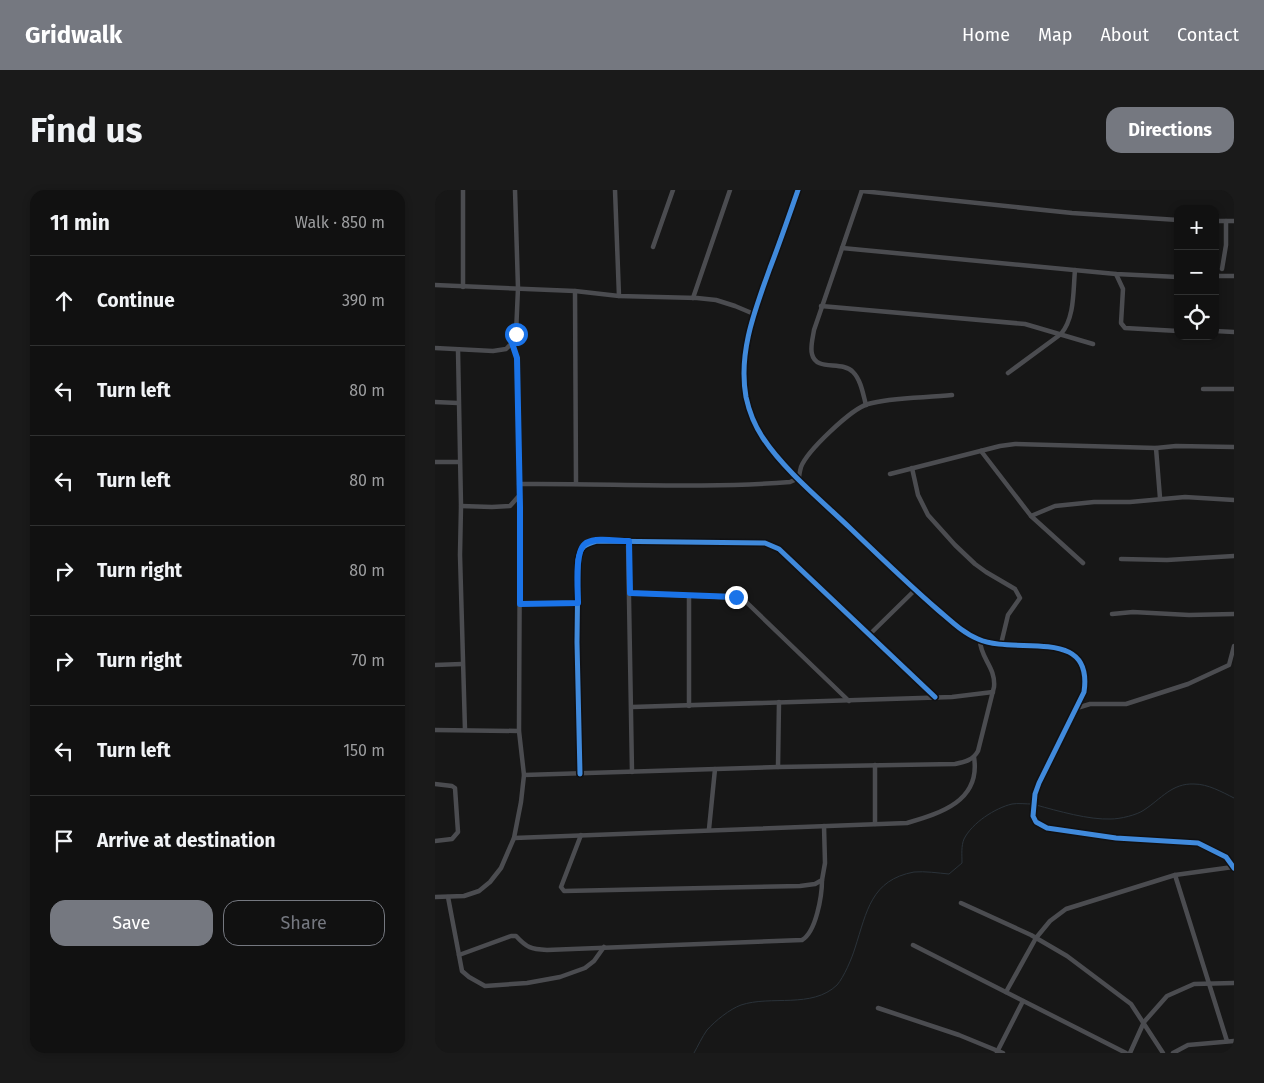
<!DOCTYPE html>
<meta charset="utf-8">
<style>
body{margin:0;font-family:"Fira Sans",sans-serif;background:#1a1a1a;color:#f1f3f6}
.controls{position:absolute;right:15px;top:15px;display:grid;overflow:hidden;border-radius:10px;box-shadow:0 2px 8px #0003}
.controls button{width:45px;height:45px;display:grid;place-items:center;padding:0;border:0;border-bottom:1px solid #303131;background:#111;color:#f1f3f6;font:25px sans-serif}
.stop{position:absolute;width:15px;height:15px;margin:-11px;border:4px solid #1a73e8;border-radius:50%;background:#fff}
.stop.end{background:#1a73e8;border-color:#fff;box-shadow:0 1px 5px #0008}
.list{margin:0;padding:0;list-style:none}
h2{display:flex;justify-content:space-between;align-items:center;height:65px;margin:0;padding:0 20px;font-size:21px}
h2 small{font-size:16px;font-weight:400;color:#9c9d9f}
.list li{display:grid;grid-template-columns:32px 1fr auto;gap:15px;align-items:center;box-sizing:border-box;height:90px;padding:0 20px;border-top:1px solid #303131}
.list b{display:block;font-size:19px;white-space:nowrap}
.list em{font-size:16px;font-style:normal;color:#9c9d9f}
.actions{display:flex;gap:10px;padding:15px 20px}
.actions a{flex:1;padding:11px 0;border:1px solid #757880;border-radius:15px;text-align:center;font-size:18px;color:#757880}
.actions .main{background:#757880;color:#fff}
.icon{flex:none;width:28px;height:28px;fill:none;stroke:currentColor;stroke-width:2;stroke-linecap:round;stroke-linejoin:round}
.map{position:relative;flex:none;width:799px;height:863px;overflow:hidden;border-radius:15px}
header{display:flex;align-items:center;gap:30px;box-sizing:border-box;height:70px;padding:0 25px;background:#757880;color:#fff}
header strong{font-size:24px}
nav{display:flex;gap:28px;margin-inline-start:auto;font-size:18px}
.intro{display:flex;align-items:center;justify-content:space-between;box-sizing:border-box;height:120px;padding:0 30px}
h1{margin:0;font-size:35px}
.button{padding:12px 22px;border-radius:15px;background:#757880;color:#fff;font-size:18px;font-weight:700}
main{display:flex;gap:30px;padding:0 30px}
aside{flex:1;background:#111;border-radius:15px;box-shadow:0 2px 8px #0003}
.map>svg:first-child{display:block}
.lines{fill:none;stroke-linecap:round;stroke-linejoin:round}
.stream{stroke:#2a3239;stroke-width:1}
.minor{stroke:#4b4c50;stroke-width:4.5}
.tertiary{stroke:#4b4c50;stroke-width:5.5}
.cycleway-casing{stroke:#111113;stroke-width:8}
.cycleway{stroke:#408adc;stroke-width:5}
.route{stroke:#1a73e8;stroke-width:6}
</style>
<header>
<strong>Gridwalk</strong>
<nav><a>Home</a><a>Map</a><a>About</a><a>Contact</a></nav>
</header>
<div class="intro"><h1>Find us</h1><a class="button">Directions</a></div>
<main>
<aside>
<h2>11 min<small>Walk · 850 m</small></h2>
<ul class="list">
<li><svg class="icon" aria-label="ahead" viewBox="0 0 24 24"><path d="M12 20V5M6 11l6-6 6 6"/></svg><div><b>Continue</b></div><em>390 m</em></li>
<li><svg class="icon" aria-label="left" viewBox="0 0 24 24"><path d="M17 20v-9H6M10 6l-5 5 5 5"/></svg><div><b>Turn left</b></div><em>80 m</em></li>
<li><svg class="icon" aria-label="left" viewBox="0 0 24 24"><path d="M17 20v-9H6M10 6l-5 5 5 5"/></svg><div><b>Turn left</b></div><em>80 m</em></li>
<li><svg class="icon" aria-label="right" viewBox="0 0 24 24"><path d="M7 20v-9h11M14 6l5 5-5 5"/></svg><div><b>Turn right</b></div><em>80 m</em></li>
<li><svg class="icon" aria-label="right" viewBox="0 0 24 24"><path d="M7 20v-9h11M14 6l5 5-5 5"/></svg><div><b>Turn right</b></div><em>70 m</em></li>
<li><svg class="icon" aria-label="left" viewBox="0 0 24 24"><path d="M17 20v-9H6M10 6l-5 5 5 5"/></svg><div><b>Turn left</b></div><em>150 m</em></li>
<li><svg class="icon" aria-label="arrive" viewBox="0 0 24 24"><path d="M6 21V4h12l-3 4 3 4H6"/></svg><div><b>Arrive at destination</b></div></li>
</ul>
<div class="actions"><a class="main">Save</a><a>Share</a></div>
</aside>
<div class="map">
<svg width="799" height="863" viewBox="0 0 799 863">
<rect width="100%" height="100%" fill="#171717"/>
<g class="lines">
<g class="stream">
<path d="M601,615C623,621 654,630 676,629C685,629 702,625 709,620C726,609 737,593 759,594C773,594 787,602 799,608"/>
<path d="M259,863C263,856 267,847 272,840C280,831 295,819 306,815C336,805 377,819 402,795C409,787 417,768 420,758C432,721 436,690 479,682C490,681 503,683 514,684L527,673C527,665 526,656 529,649C537,633 560,618 577,614C583,613 591,614 597,614"/>
</g>
<g class="minor">
<path d="M28,0V97"/>
<path d="M180,0L184,106"/>
<path d="M427,0L379,140C378,147 375,157 377,164C381,182 407,170 418,182C426,190 428,204 431,215"/>
<path d="M427,1L637,23L743,30"/>
<path d="M780,31H799"/>
<path d="M218,57L238,0"/>
<path d="M407,58L681,84L743,87"/>
<path d="M787,79L791,55V31"/>
<path d="M681,84L688,99L686,133L690,138L743,141"/>
<path d="M780,86H799"/>
<path d="M0,95L140,101L184,106L262,108L281,110L300,116L319,124"/>
<path d="M140,101L141,293"/>
<path d="M258,108L295,0"/>
<path d="M386,116L590,134L658,154"/>
<path d="M780,141L799,142"/>
<path d="M0,158L58,161L71,159L77,153L81,144L83,98L80,0"/>
<path d="M23,160L26,316L25,365L30,540"/>
<path d="M573,183L626,144C640,127 638,101 640,80"/>
<path d="M768,199H799"/>
<path d="M0,212L23,213"/>
<path d="M721,258L725,308"/>
<path d="M546,261L596,326L648,373"/>
<path d="M0,272H24"/>
<path d="M477,278L483,305L493,325L520,355L540,374L551,382L580,399L585,408L573,425L566,454"/>
<path d="M455,284L565,256L580,254L721,258L741,256L799,257"/>
<path d="M84,294C174,293 265,299 355,292L364,288C364,285 365,281 366,277C372,261 416,219 433,214C456,207 492,208 517,205"/>
<path d="M26,316L57,317L75,316L83,307"/>
<path d="M596,326L620,316L659,312H695L750,307L799,310"/>
<path d="M193,351L197,582"/>
<path d="M686,369L732,370L799,366"/>
<path d="M195,403L307,408L414,511"/>
<path d="M254,406V516"/>
<path d="M85,414L143,413"/>
<path d="M677,424L698,422L754,425L799,424"/>
<path d="M434,445L480,400"/>
<path d="M0,475L27,474"/>
<path d="M197,517L517,507L558,502"/>
<path d="M642,518L655,514H691L753,494L794,475L799,456"/>
<path d="M0,540L84,541"/>
<path d="M343,577L344,512"/>
<path d="M145,584L142,452L143,370C145,357 150,354 162,351L330,353L344,359L500,507"/>
<path d="M89,585L343,577L520,574C530,572 538,570 543,561L559,497C561,477 545,468 545,450"/>
<path d="M0,594L17,596L20,598L23,642L17,649L0,651"/>
<path d="M440,634V575"/>
<path d="M274,639L280,579"/>
<path d="M146,645L126,697L129,701L365,696L380,694L387,690L390,673L389,636"/>
<path d="M79,648L472,633C506,623 546,611 539,567"/>
<path d="M740,685L792,851"/>
<path d="M0,707L29,706L44,701L55,692L66,678L79,648L86,612L89,585L84,541L85,317L82,168L77,153"/>
<path d="M13,707L27,781L34,787L50,796L92,793L125,787L150,778L159,771L169,757"/>
<path d="M526,713L596,745L632,766L696,814L728,863"/>
<path d="M478,755L691,863"/>
<path d="M24,765L76,746H81C92,758 96,759 112,760L367,750C381,742 387,706 387,690"/>
<path d="M571,802L601,748L615,731L631,719L740,685L798,677"/>
<path d="M443,818L524,845L568,863"/>
<path d="M562,862L588,811"/>
<path d="M695,863L709,832L732,806L759,794L799,793"/>
<path d="M738,863L753,855L799,851"/>
</g>
<path class="tertiary" d="M363,0C354,26 345,52 335,78C320,120 303,162 311,207C314,221 320,236 328,248C349,280 387,311 415,338C444,366 473,394 503,420C516,431 528,443 543,449C580,466 659,435 649,502L604,593L600,604L598,626L601,632L612,638L681,648L763,653L791,667L799,678"/>
<g class="cycleway-casing">
<g id="cycleway">
<path d="M363,0C354,26 345,52 335,78C320,120 303,162 311,207C314,221 320,236 328,248C349,280 387,311 415,338C444,366 473,394 503,420C516,431 528,443 543,449C580,466 659,435 649,502L604,593L600,604L598,626L601,632L612,638L681,648L763,653L791,667L799,678"/>
<path d="M145,584L142,452L143,370C145,357 150,354 162,351L330,353L344,359L500,507"/>
</g>
</g>
<use href="#cycleway" class="cycleway"/>
</g>
<g class="lines">
<path class="route" d="M81,144L77,153L82,168L85,317V414L143,413C143,400 139,360 151,353C162,347 181,351 194,351L195,403L301,407"/>
</g>
</svg>
<div class="controls">
<button>+</button>
<button>−</button>
<button><svg class="icon" aria-label="locate" viewBox="0 0 24 24"><circle cx="12" cy="12" r="6"/><path d="M12 2v4M12 18v4M2 12h4M18 12h4"/></svg></button>
</div>
<div class="stop" style="left:81px;top:144px"></div>
<div class="stop end" style="left:301px;top:407px"></div>
</div>
</main>
